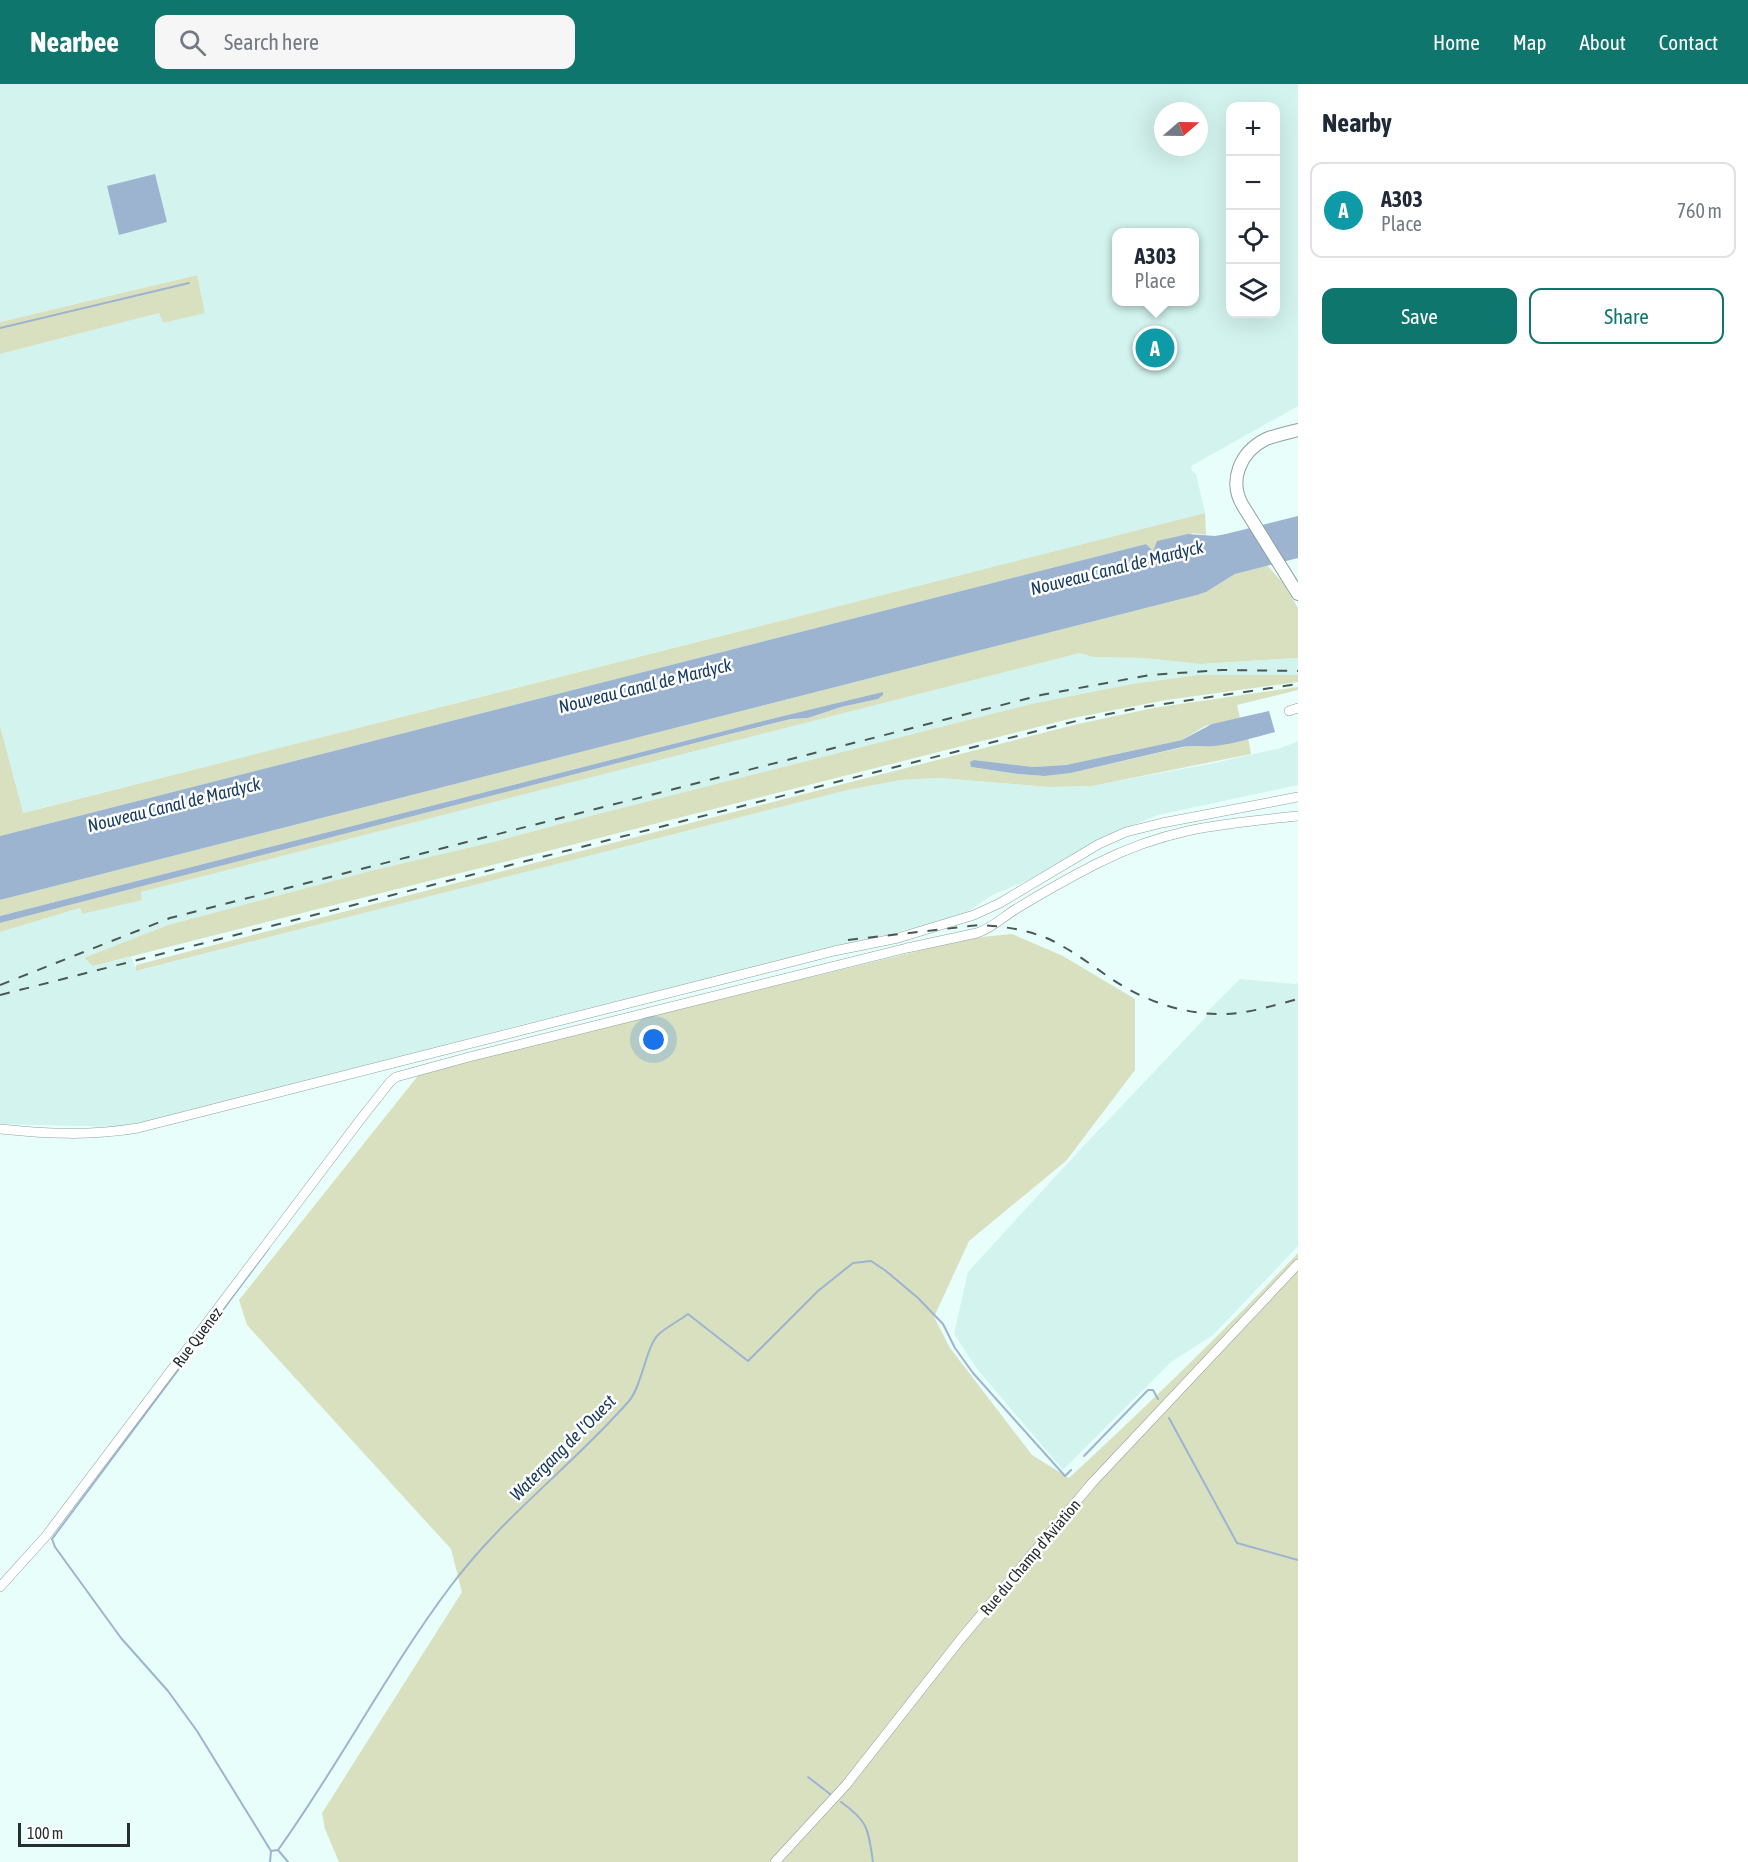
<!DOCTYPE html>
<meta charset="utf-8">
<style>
body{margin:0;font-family:"Asap Condensed",sans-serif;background:#f6f6f7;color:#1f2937}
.controls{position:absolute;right:18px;top:18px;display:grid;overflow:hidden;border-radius:12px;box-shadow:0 6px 24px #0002}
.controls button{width:54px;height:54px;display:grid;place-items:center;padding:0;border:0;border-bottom:2px solid #e0e1e3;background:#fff;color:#1f2937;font:30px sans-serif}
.compass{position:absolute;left:1154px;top:18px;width:54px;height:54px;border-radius:50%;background:#fff;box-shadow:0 6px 24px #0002;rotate:70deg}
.scale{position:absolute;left:18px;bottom:15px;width:112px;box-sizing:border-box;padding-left:6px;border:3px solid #272f2e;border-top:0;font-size:16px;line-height:21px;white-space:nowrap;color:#272f2e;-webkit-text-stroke:4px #fff;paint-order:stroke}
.you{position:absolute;left:654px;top:956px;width:21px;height:21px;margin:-15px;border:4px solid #fff;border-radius:50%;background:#1a73e8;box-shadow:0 0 0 9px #1a73e833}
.badge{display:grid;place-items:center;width:39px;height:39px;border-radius:50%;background:#0f766e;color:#fff;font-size:20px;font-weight:700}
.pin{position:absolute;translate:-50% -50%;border:3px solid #fff;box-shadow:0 2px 6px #0006}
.popup{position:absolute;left:1112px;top:144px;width:87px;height:78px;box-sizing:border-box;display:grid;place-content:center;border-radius:12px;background:#fff;filter:drop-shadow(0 2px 4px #0005);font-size:20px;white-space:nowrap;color:#747a83}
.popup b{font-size:22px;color:#1f2937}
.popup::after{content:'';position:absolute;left:50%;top:100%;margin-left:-12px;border:12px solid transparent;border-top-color:#fff}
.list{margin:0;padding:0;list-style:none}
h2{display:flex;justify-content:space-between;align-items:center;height:78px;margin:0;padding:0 24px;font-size:26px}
h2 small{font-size:20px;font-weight:400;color:#747a83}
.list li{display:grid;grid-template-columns:39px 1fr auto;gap:18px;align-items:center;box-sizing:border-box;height:96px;margin:0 12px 12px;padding:0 12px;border:2px solid #e0e1e3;border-radius:12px}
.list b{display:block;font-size:22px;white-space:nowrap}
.list p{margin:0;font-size:20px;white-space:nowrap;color:#747a83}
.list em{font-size:20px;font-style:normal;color:#747a83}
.actions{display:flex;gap:12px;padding:18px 24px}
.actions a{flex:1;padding:14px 0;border:2px solid #0f766e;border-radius:12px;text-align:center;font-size:21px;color:#0f766e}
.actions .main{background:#0f766e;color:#fff}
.icon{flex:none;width:33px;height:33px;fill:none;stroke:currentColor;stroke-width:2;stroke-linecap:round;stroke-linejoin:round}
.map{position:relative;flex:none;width:1298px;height:1778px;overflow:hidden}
header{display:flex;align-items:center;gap:36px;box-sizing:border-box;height:84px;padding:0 30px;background:#0f766e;color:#fff}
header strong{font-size:28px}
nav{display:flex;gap:33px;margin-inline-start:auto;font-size:21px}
.search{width:420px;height:54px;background:#f6f6f7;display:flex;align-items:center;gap:15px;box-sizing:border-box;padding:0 21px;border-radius:12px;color:#747a83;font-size:22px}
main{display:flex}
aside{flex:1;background:#fff}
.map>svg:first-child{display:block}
.built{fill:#d3f3ee;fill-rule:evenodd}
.green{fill:#d9e0c0}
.water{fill:#9cb4d0}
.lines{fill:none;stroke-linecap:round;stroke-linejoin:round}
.stream{stroke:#9cb4d0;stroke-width:2}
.minor-casing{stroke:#8da29e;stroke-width:10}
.major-casing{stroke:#8da29e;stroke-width:14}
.minor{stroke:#fff;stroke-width:9}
.major{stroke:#fff;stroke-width:12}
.rail{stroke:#4c5755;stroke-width:2;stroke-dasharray:10 10;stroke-linecap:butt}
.labels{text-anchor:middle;stroke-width:5;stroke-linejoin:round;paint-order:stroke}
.street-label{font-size:16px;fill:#272f2e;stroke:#fff}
.water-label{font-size:18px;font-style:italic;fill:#183c62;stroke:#fff}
</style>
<header>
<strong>Nearbee</strong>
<div class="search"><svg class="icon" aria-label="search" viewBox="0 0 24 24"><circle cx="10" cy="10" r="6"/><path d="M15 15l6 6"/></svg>Search here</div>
<nav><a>Home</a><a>Map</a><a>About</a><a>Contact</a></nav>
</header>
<main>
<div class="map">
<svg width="1298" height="1778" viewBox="0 0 1298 1778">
<rect width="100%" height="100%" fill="#e7fefa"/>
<g class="built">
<path d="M0,0H1298V322L1191,382L1192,387L1196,390L1205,429L22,729L0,642V270L159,229L163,239L205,228L196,191L0,238ZM1230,22H1276V230H1230ZM1163,27H1199V63H1163ZM1116,148H1194V218H1116Z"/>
<path d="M1080,569L1093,573L1144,574L1201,580L1298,574V591H1198L1132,600L1031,620L594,731L497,757L370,787L168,841L84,875L94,882L131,873L137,887L848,706L901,696L940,694L1049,703L1092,702L1214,679L1281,664L1298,657V701L1158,731L1115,748L1089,761L1031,795L992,811L963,831L906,846L513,943L170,1033L119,1043L0,1040V848L80,824L82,830L142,815L141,808Z"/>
<path d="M1240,895L1295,900L1298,899V1162L1213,1251L1171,1278L1063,1386L977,1285L954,1250L968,1188L1077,1069L1205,934L1209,926Z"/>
</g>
<g class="green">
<path d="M197,191L205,229L163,239L159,229L0,270V238Z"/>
<path d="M1205,429L1206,451L1193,449L1151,466L1146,460L0,752V642L23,729Z"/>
<path d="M1267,481L1282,498L1298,524V574L1201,580L1144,574L1093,573L1080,569L141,808L142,816L82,830L80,824L0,848V839L734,649L791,635L808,634L841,623L878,615L883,611V609L767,636L0,832V816L1197,511L1206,508L1235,490Z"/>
<path d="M1198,591H1298V598L1166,616L1073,634L93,882L84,874L168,841L370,787L497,757L594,731L1031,620L1132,600Z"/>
<path d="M1298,603V606L1237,621L1240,634L1205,642L1182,656L1066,681L1033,683L974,676L971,683L1018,690L1045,692L1071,689L1197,660L1211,662L1248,654L1251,670L1092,702L1049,703L940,694L901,696L848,706L136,887V881L1078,640L1153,624Z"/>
<path d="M1012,850L1063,872L1135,915V986L1066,1077L969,1157L934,1233L950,1264L1032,1371L1069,1394C1148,1321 1224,1247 1298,1169V1778H339L325,1745L322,1729L462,1508L451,1465L247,1241L239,1216L425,983L668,928L935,863L982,853Z"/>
</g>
<g class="water">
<path d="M155,90L167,138L119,151L107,102Z"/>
<path d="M1298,432V474L1235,490L1206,508L1197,511L0,816V752L1146,460L1152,466L1154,465L1157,457L1188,450L1215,452L1226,450Z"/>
<path d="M883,608V611L878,615L841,623L808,634L791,635L734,649L0,839V832L767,636Z"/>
<path d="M1269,627L1275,648C1255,653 1235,660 1214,662C1203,663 1193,661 1182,663L1071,689L1045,692L1018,690L971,683L970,678L974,676L1033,683L1066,681L1182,656L1212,640Z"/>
</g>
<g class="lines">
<g class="stream">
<path d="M0,244L189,199"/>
<path d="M269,1164L52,1455L55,1463L121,1554L168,1607L197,1647L271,1767"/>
<path d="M1169,1334L1237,1459L1298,1476"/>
<path d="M1084,1372L1148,1306H1153L1158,1315"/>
<path d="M808,1693L830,1710"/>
<path d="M841,1718C869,1738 868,1745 873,1778"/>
<path d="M278,1766L288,1778"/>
<path d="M270,1778L271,1767L278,1766C339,1681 387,1587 450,1503C501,1434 572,1382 629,1317C642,1302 646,1263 658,1251C666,1243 679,1237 688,1230L748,1277L818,1207L853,1179L871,1177L886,1187L918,1214L943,1240L955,1264L973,1289L1065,1392L1071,1386"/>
</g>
<g class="minor-casing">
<g id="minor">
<path d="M1289,627L1298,624"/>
<path d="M0,1045C47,1050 91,1052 138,1044L834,867L898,854L974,831L1000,819L1099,760L1126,748L1162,739L1298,713"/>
<path d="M0,1503L46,1452L360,1036L390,998L396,993L469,973L907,864L977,849C992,844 1003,833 1016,825C1042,809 1069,794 1096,780C1166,744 1221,740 1298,732"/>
<path d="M775,1778L846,1701L960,1556L1092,1399L1298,1180"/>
</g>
</g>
<g class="major-casing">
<path id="major" d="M1298,346C1287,349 1276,351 1266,355C1240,368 1228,397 1243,422L1298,510"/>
</g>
<use href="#minor" class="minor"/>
<use href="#major" class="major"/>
<g class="rail">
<path d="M848,856L979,841C1003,842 1029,846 1051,856C1073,867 1093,882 1113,896C1144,916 1179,929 1217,930C1245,931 1271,922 1298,915"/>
<path d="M0,901L170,834L1041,611L1150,591L1222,586L1298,587"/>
<path d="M0,911L1080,636L1143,623L1298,600"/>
</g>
</g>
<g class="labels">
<g class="street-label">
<text transform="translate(197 1253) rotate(-53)" y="6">Rue Quenez</text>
<text transform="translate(1030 1473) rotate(-50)" y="6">Rue du Champ d'Aviation</text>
</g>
<g class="water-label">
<text transform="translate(1117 484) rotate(-14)" y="6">Nouveau Canal de Mardyck</text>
<text transform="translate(645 602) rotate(-14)" y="6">Nouveau Canal de Mardyck</text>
<text transform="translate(174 721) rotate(-14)" y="6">Nouveau Canal de Mardyck</text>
<text transform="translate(563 1364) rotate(-45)" y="6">Watergang de l'Ouest</text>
</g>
</g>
</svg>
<div class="controls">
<button>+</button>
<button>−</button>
<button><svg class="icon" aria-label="locate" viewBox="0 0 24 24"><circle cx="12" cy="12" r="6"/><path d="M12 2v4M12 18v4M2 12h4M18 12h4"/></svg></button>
<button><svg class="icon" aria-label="layers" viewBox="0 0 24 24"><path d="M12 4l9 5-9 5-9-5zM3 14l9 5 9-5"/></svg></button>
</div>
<svg class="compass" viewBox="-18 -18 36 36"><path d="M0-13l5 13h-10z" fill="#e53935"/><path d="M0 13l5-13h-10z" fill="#747a83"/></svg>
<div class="scale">100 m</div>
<div class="you"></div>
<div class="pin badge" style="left:1155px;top:264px;background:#0f9aa8">A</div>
<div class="popup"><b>A303</b>Place</div>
</div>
<aside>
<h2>Nearby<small></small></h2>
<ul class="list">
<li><span class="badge" style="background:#0f9aa8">A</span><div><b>A303</b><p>Place</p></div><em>760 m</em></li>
</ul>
<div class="actions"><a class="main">Save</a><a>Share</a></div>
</aside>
</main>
